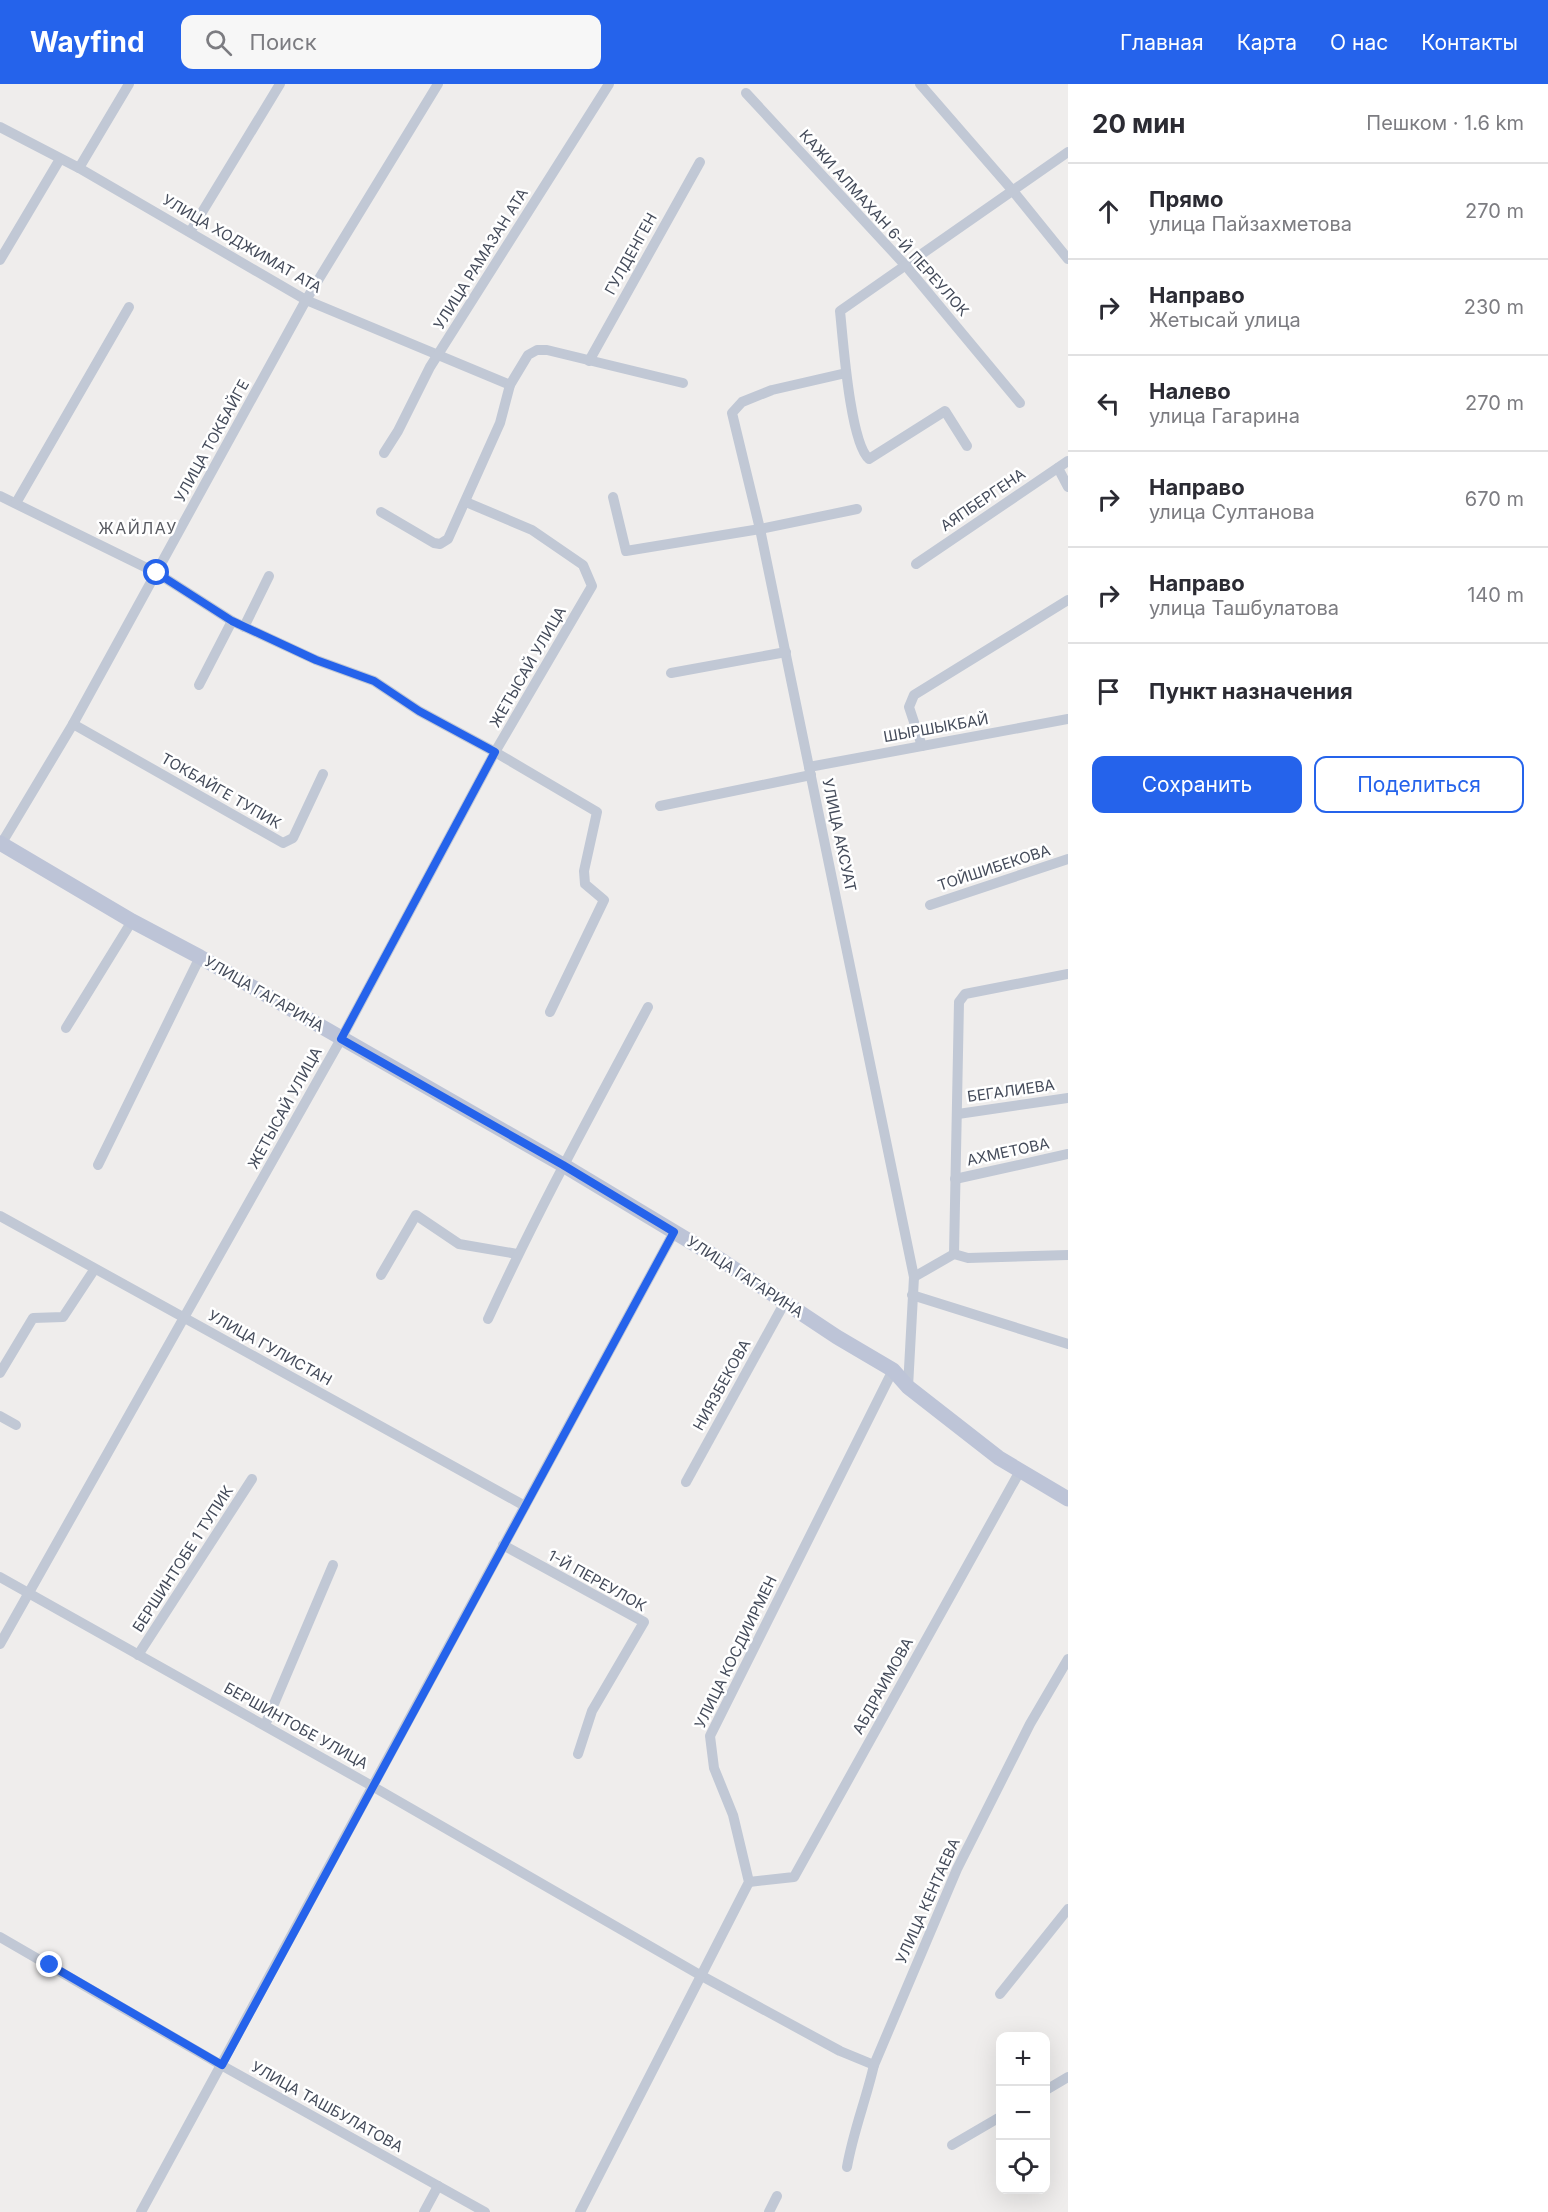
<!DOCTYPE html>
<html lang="ru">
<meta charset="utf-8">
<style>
body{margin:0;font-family:Inter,sans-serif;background:#f7f7f7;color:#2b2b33}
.controls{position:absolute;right:18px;bottom:18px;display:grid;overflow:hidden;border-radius:12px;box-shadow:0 6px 24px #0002}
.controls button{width:54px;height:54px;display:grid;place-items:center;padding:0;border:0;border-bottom:2px solid #e1e1e2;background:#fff;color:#2b2b33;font:30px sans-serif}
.stop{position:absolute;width:18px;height:18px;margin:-14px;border:4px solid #2563eb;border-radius:50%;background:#fff}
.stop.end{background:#2563eb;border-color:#fff;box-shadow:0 2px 6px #0008}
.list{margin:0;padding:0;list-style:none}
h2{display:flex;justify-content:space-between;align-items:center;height:78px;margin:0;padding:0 24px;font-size:26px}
h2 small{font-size:20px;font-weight:400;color:#7c7c81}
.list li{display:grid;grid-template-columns:39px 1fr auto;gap:18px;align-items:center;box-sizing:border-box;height:96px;padding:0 24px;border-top:2px solid #e1e1e2}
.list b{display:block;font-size:22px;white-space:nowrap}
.list p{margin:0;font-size:20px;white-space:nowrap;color:#7c7c81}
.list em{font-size:20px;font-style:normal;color:#7c7c81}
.actions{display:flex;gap:12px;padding:18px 24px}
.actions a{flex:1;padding:14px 0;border:2px solid #2563eb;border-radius:12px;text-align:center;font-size:21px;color:#2563eb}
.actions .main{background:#2563eb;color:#fff}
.icon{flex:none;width:33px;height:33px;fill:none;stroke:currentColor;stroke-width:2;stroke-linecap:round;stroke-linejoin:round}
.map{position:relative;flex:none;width:1068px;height:2128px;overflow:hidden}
header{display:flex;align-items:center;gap:36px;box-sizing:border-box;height:84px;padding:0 30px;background:#2563eb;color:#fff}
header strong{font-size:28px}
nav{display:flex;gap:33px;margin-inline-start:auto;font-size:21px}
.search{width:420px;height:54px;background:#f7f7f7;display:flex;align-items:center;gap:15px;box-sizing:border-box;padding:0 21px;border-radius:12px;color:#7c7c81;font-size:22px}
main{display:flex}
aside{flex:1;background:#fff}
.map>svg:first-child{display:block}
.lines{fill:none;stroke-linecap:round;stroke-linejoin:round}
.street{stroke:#c1c8d5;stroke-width:10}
.secondary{stroke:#bdc4d7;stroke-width:15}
.route{stroke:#2563eb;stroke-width:8}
.labels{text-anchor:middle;stroke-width:5;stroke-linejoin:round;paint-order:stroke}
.street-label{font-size:15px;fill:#444b5a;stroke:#fff}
.neighbourhood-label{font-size:16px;letter-spacing:1.5px;fill:#595b62;stroke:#fff}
</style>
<header>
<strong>Wayfind</strong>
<div class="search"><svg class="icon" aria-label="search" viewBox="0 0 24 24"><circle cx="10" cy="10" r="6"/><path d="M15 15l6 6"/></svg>Поиск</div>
<nav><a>Главная</a><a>Карта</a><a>О нас</a><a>Контакты</a></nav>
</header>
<main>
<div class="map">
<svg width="1068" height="2128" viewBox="0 0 1068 2128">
<rect width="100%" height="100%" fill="#efedec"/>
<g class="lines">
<g class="street">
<path d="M920,0L1013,107L1068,175"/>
<path d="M746,9L906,182L1020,319"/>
<path d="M0,43L79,84L306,216L510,301"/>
<path d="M79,84L129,0"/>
<path d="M190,148L280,0"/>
<path d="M0,176L60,75"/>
<path d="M589,277L700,78"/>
<path d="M846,289L772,306L742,318L732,329L760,445L914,1193L908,1303"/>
<path d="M967,362L945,327L869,375C850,359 843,255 840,227L1068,68"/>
<path d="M384,369L398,347L430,283L609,0"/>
<path d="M1058,384L1068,403"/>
<path d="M0,412L157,489L232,537L316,576L374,597L419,627L495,668L597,728L584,787L585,800L604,816L550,928"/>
<path d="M613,413L626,467L760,445L857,425"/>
<path d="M16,419L129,223"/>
<path d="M381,428L434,459L440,460L448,455L500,339L510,301L528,271L537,266H547L683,299"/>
<path d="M916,480L1068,377"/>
<path d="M244,543L269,492"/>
<path d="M671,589L786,568"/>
<path d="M199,601L232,537"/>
<path d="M73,640L283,759L293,754L323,690"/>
<path d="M922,662L909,623L914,611L1068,516"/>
<path d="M809,683L1068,635"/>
<path d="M660,722L811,691"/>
<path d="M0,762L73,640L306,216L438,0"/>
<path d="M930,821L1068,775"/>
<path d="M66,944L132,837"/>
<path d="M958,1030L1068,1014"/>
<path d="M98,1081L200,873"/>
<path d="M955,1095L1068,1070"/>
<path d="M0,1132L525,1422"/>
<path d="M954,1170L959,918L965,910L1068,890"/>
<path d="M381,1191L416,1131L459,1160L517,1170"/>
<path d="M914,1193L954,1170L968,1174L1068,1171"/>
<path d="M912,1211L1068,1260"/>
<path d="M488,1235C537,1128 593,1026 648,923"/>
<path d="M0,1289L33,1234L63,1233L94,1186"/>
<path d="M0,1332L16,1341"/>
<path d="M686,1398L785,1218"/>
<path d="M503,1461L644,1538L592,1627L578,1670"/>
<path d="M0,1493L372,1702L700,1891L840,1967L874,1981"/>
<path d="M0,1560L341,955L495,668L592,502L583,481L532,446L466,418"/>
<path d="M138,1571L252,1395"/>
<path d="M265,1641L333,1481"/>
<path d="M749,1798L794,1793L1020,1387"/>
<path d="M0,1853L221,1981L485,2128"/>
<path d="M1000,1910L1068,1825"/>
<path d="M1046,2006L1068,1993"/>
<path d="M952,2061L1000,2033"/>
<path d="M847,2083C853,2048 866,2016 874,1981L957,1785L1030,1640L1068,1575"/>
<path d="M141,2128L674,1148"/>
<path d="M424,2128L438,2102"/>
<path d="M580,2128L749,1798L733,1731L714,1684L710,1652L893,1286"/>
<path d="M769,2128L777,2112"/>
</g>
<path class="secondary" d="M0,759L132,837L200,873L563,1081L721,1176L837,1253L893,1286L908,1303L999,1374L1068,1415"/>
</g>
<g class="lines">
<path class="route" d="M50,1881L222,1981L674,1148L563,1081L341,955L495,668L419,627L374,597L316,576L232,537L157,489"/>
</g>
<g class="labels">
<g class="street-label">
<text transform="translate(884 139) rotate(48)" y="5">КАЖИ АЛМАХАН 6-Й ПЕРЕУЛОК</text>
<text transform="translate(242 160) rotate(30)" y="5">УЛИЦА ХОДЖИМАТ АТА</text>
<text transform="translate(631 170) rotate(-61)" y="5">ГУЛДЕНГЕН</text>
<text transform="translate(481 175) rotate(-58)" y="5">УЛИЦА РАМАЗАН АТА</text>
<text transform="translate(212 357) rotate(-61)" y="5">УЛИЦА ТОКБАЙГЕ</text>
<text transform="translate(983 416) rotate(-34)" y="5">АЯПБЕРГЕНА</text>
<text transform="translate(528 583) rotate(-60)" y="5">ЖЕТЫСАЙ УЛИЦА</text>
<text transform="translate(936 644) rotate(-10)" y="5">ШЫРШЫКБАЙ</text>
<text transform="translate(221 707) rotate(30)" y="5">ТОКБАЙГЕ ТУПИК</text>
<text transform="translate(839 751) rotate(78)" y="5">УЛИЦА АКСУАТ</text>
<text transform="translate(994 784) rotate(-18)" y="5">ТОЙШИБЕКОВА</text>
<text transform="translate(264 910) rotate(30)" y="5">УЛИЦА ГАГАРИНА</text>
<text transform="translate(1011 1007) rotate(-8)" y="5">БЕГАЛИЕВА</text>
<text transform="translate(285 1024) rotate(-61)" y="5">ЖЕТЫСАЙ УЛИЦА</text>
<text transform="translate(1008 1068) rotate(-12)" y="5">АХМЕТОВА</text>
<text transform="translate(745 1193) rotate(33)" y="5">УЛИЦА ГАГАРИНА</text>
<text transform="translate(270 1264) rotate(29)" y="5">УЛИЦА ГУЛИСТАН</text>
<text transform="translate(722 1301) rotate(-61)" y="5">НИЯЗБЕКОВА</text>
<text transform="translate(183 1475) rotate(-57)" y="5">БЕРШИНТОБЕ 1 ТУПИК</text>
<text transform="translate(597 1497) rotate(29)" y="5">1-Й ПЕРЕУЛОК</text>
<text transform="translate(736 1568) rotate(-64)" y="5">УЛИЦА КОСДИИРМЕН</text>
<text transform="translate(883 1602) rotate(-61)" y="5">АБДРАИМОВА</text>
<text transform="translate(296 1642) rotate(29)" y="5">БЕРШИНТОБЕ УЛИЦА</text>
<text transform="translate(928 1817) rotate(-66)" y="5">УЛИЦА КЕНТАЕВА</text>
<text transform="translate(327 2023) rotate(29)" y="5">УЛИЦА ТАШБУЛАТОВА</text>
</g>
<g class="neighbourhood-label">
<text x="138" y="450">ЖАЙЛАУ</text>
</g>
</g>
</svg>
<div class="controls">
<button>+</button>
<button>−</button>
<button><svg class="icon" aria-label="locate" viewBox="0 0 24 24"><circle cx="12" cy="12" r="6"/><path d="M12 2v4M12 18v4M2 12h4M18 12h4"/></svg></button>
</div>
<div class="stop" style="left:157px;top:489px"></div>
<div class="stop end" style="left:50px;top:1881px"></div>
</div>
<aside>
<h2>20 мин<small>Пешком · 1.6 km</small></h2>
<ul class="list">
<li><svg class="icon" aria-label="ahead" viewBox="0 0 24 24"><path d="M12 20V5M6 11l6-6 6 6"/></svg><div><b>Прямо</b><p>улица Пайзахметова</p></div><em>270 m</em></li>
<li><svg class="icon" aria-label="right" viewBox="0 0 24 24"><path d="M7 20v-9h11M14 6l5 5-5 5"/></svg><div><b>Направо</b><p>Жетысай улица</p></div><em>230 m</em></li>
<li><svg class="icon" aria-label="left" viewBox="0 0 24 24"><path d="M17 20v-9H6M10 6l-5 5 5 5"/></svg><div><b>Налево</b><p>улица Гагарина</p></div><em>270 m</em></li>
<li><svg class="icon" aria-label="right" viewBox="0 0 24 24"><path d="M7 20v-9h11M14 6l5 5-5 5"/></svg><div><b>Направо</b><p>улица Султанова</p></div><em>670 m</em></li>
<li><svg class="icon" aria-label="right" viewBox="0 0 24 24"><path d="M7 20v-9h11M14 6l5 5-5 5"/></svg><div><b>Направо</b><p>улица Ташбулатова</p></div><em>140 m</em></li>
<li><svg class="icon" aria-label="arrive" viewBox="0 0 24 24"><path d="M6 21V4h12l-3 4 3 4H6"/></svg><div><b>Пункт назначения</b></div></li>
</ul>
<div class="actions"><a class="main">Сохранить</a><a>Поделиться</a></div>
</aside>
</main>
